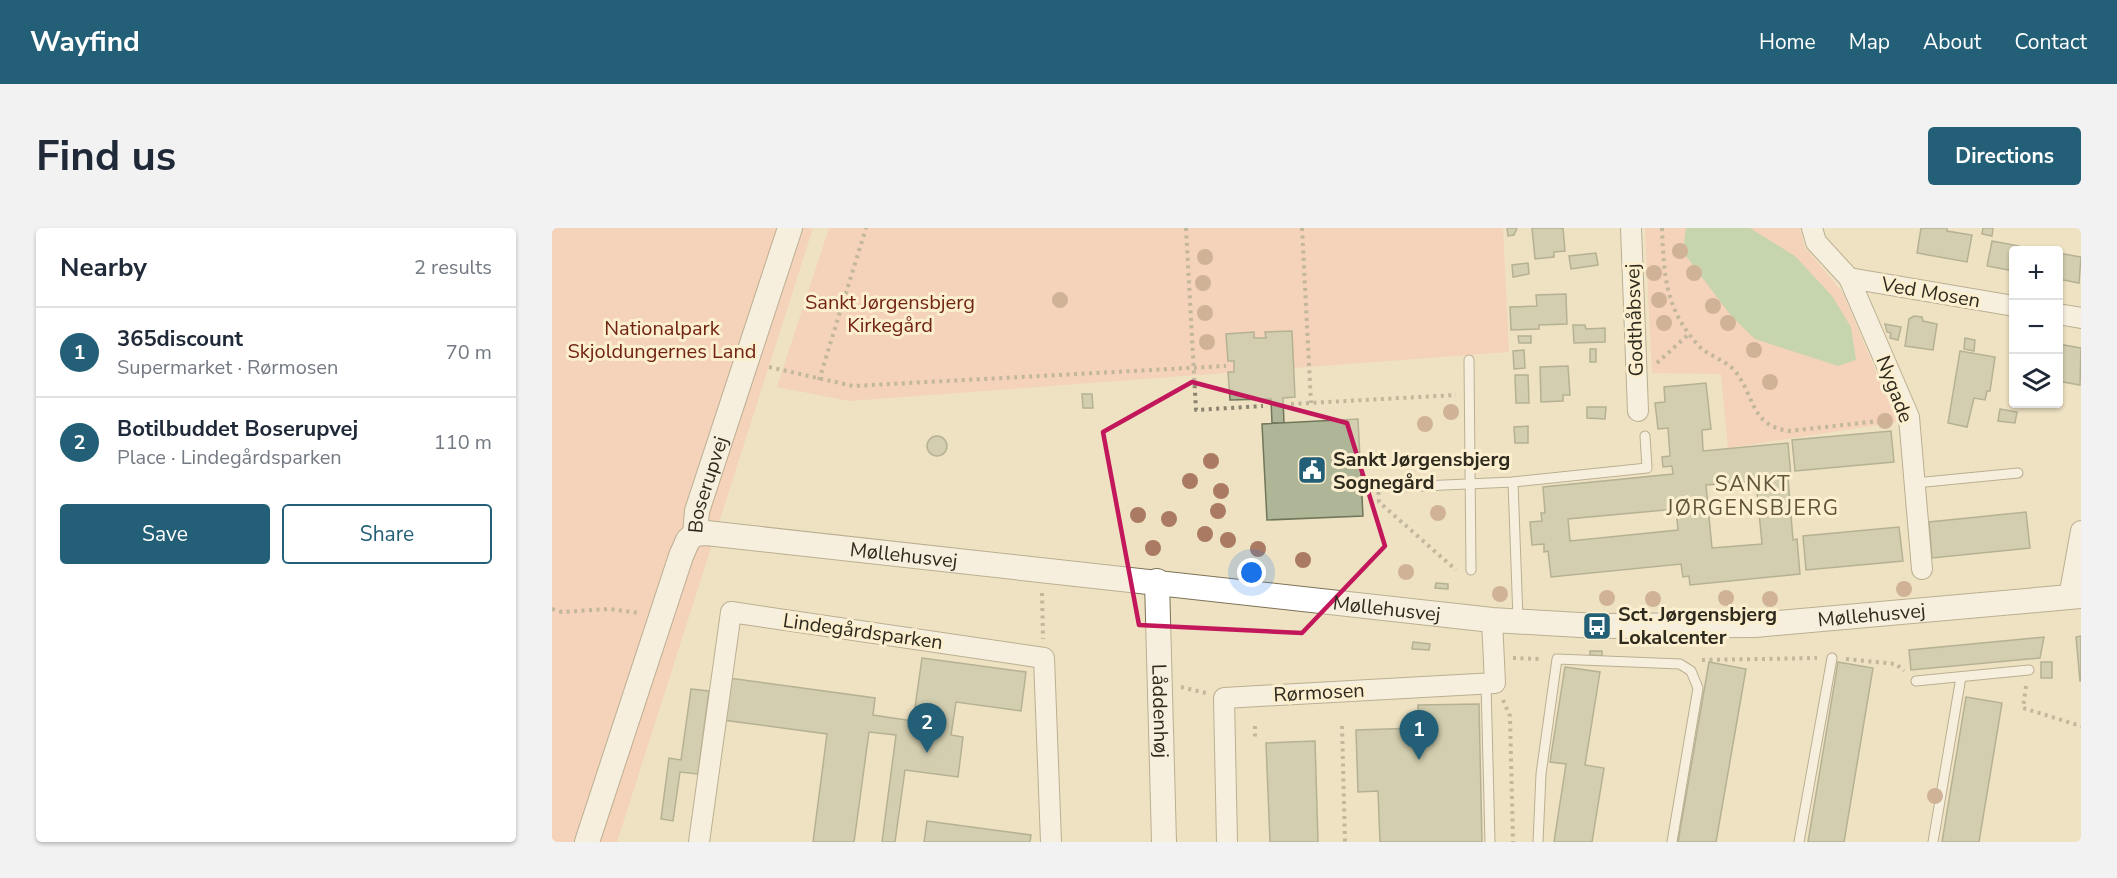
<!DOCTYPE html>
<meta charset="utf-8">
<style>
body{margin:0;font-family:"Nunito Sans",sans-serif;background:#f2f2f3;color:#1f2937}
.controls{position:absolute;right:18px;top:18px;display:grid;overflow:hidden;border-radius:6px;box-shadow:0 2px 4px #0004}
.controls button{width:54px;height:54px;display:grid;place-items:center;padding:0;border:0;border-bottom:2px solid #e0e1e3;background:#fff;color:#1f2937;font:30px sans-serif}
.you{position:absolute;left:700px;top:345px;width:21px;height:21px;margin:-15px;border:4px solid #fff;border-radius:50%;background:#1a73e8;box-shadow:0 0 0 9px #1a73e833}
.badge{display:grid;place-items:center;width:39px;height:39px;border-radius:50%;background:#236077;color:#fff;font-size:20px;font-weight:700}
.pin{position:absolute;translate:-50% -50px;filter:drop-shadow(0 2px 3px #0008)}
.pin::after{content:'';position:absolute;top:32px;width:21px;height:18px;background:inherit;clip-path:polygon(0 0,100% 0,50% 100%)}
.list{margin:0;padding:0;list-style:none}
h2{display:flex;justify-content:space-between;align-items:center;height:78px;margin:0;padding:0 24px;font-size:26px}
h2 small{font-size:20px;font-weight:400;color:#747a83}
.list li{display:grid;grid-template-columns:39px 1fr auto;gap:18px;align-items:center;box-sizing:border-box;height:90px;padding:0 24px;border-top:2px solid #e0e1e3}
.list b{display:block;font-size:22px;white-space:nowrap}
.list p{margin:0;font-size:20px;white-space:nowrap;color:#747a83}
.list em{font-size:20px;font-style:normal;color:#747a83}
.actions{display:flex;gap:12px;padding:18px 24px}
.actions a{flex:1;padding:14px 0;border:2px solid #236077;border-radius:6px;text-align:center;font-size:21px;color:#236077}
.actions .main{background:#236077;color:#fff}
.icon{flex:none;width:33px;height:33px;fill:none;stroke:currentColor;stroke-width:2;stroke-linecap:round;stroke-linejoin:round}
.map{position:relative;flex:none;width:1529px;height:614px;overflow:hidden;border-radius:6px}
header{display:flex;align-items:center;gap:36px;box-sizing:border-box;height:84px;padding:0 30px;background:#236077;color:#fff}
header strong{font-size:28px}
nav{display:flex;gap:33px;margin-inline-start:auto;font-size:21px}
.intro{display:flex;align-items:center;justify-content:space-between;box-sizing:border-box;height:144px;padding:0 36px}
h1{margin:0;font-size:42px}
.button{padding:15px 27px;border-radius:6px;background:#236077;color:#fff;font-size:21px;font-weight:700}
main{display:flex;gap:36px;padding:0 36px}
aside{flex:1;background:#fff;border-radius:6px;box-shadow:0 2px 4px #0004}
.map>svg:first-child{display:block}
.green{fill:#fcbeaf}
.water{fill:#96c594}
.building{fill:#afb597;stroke:#707659;stroke-width:1.5;fill-rule:evenodd}
.lines{fill:none;stroke-linecap:round;stroke-linejoin:round}
.service-casing{stroke:#7d7256;stroke-width:11}
.minor-casing{stroke:#7d7256;stroke-width:22}
.tertiary-casing{stroke:#7d7256;stroke-width:26}
.path{stroke:#8b836e;stroke-width:4;stroke-dasharray:3 4.5;stroke-linecap:butt}
.service{stroke:#fff;stroke-width:9}
.minor{stroke:#fff;stroke-width:20}
.tertiary{stroke:#fff;stroke-width:24}
.tree{fill:#aa7a62}
.marked{fill:none;stroke:#c2185b;stroke-width:4.5;stroke-linejoin:round}
.labels{text-anchor:middle;stroke-width:6;stroke-linejoin:round;paint-order:stroke}
.street-label{font-size:20px;fill:#2f2a1e;stroke:#fbefd0}
.park-label{font-size:20px;fill:#722413;stroke:#fbefd0}
.poi-label{font-size:20px;font-weight:bold;fill:#2f2a1e;stroke:#fbefd0;text-anchor:start}
.neighbourhood-label{font-size:21px;letter-spacing:1.5px;fill:#5f553a;stroke:#fbefd0}
</style>
<header>
<strong>Wayfind</strong>
<nav><a>Home</a><a>Map</a><a>About</a><a>Contact</a></nav>
</header>
<div class="intro"><h1>Find us</h1><a class="button">Directions</a></div>
<main>
<aside>
<h2>Nearby<small>2 results</small></h2>
<ul class="list">
<li><span class="badge">1</span><div><b>365discount</b><p>Supermarket · Rørmosen</p></div><em>70 m</em></li>
<li><span class="badge">2</span><div><b>Botilbuddet Boserupvej</b><p>Place · Lindegårdsparken</p></div><em>110 m</em></li>
</ul>
<div class="actions"><a class="main">Save</a><a>Share</a></div>
</aside>
<div class="map">
<svg width="1529" height="614" viewBox="0 0 1529 614">
<rect width="100%" height="100%" fill="#eee2c3"/>
<g class="green">
<path d="M0,0H261L65,614H0Z"/>
<path d="M277,0H951L957,124L297,173L225,159Z"/>
<path d="M1093,0H1248L1252,18L1291,65L1345,194L1176,220L1169,146L1100,145Z"/>
</g>
<path class="water" d="M1134,0H1198L1243,28L1280,68L1299,99L1304,132L1286,138L1203,111L1180,89L1131,24Z"/>
<g class="building">
<path d="M955,0H965L962,7L956,8Z"/>
<path d="M980,0H1011L1013,23L1002,24V29L983,31Z"/>
<path d="M1369,0H1395V3L1420,7L1415,34L1365,25Z"/>
<path d="M1431,0H1441L1440,8L1430,6Z"/>
<path d="M1440,13L1467,18L1466,22H1462V43L1435,38Z"/>
<path d="M1044,25L1046,37L1019,41L1017,28Z"/>
<path d="M1506,25L1529,29L1527,55L1506,51Z"/>
<path d="M976,35L977,46L961,49L960,37Z"/>
<path d="M1014,66L1015,96L987,97V101L959,102L958,79L985,78L984,67Z"/>
<path d="M1362,88L1370,89L1371,93L1385,96L1381,122L1353,118L1357,91Z"/>
<path d="M1333,96L1349,99L1346,112L1338,110L1339,105L1335,104Z"/>
<path d="M1021,97H1033L1034,101L1053,100V114L1022,115Z"/>
<path d="M740,103L743,169L731,170L732,195H720L719,171L678,172L676,144H682V133H676L674,106L702,104V110H714L713,104Z"/>
<path d="M966,108H979V115H967Z"/>
<path d="M1413,110L1423,112L1422,123L1412,121Z"/>
<path d="M1512,117L1529,120L1528,157L1506,153V118Z"/>
<rect x="1038" y="121" width="6" height="13"/>
<path d="M972,122L973,140L962,141L961,123Z"/>
<path d="M1408,123L1443,129L1438,163H1435L1433,172L1422,170L1415,199L1396,195Z"/>
<path d="M1016,138L1018,167H1011V173L989,174L988,139Z"/>
<path d="M963,147H976L977,175H964Z"/>
<path d="M1154,155L1159,201L1150,202L1151,223L1236,215L1239,249L1236,250L1241,312L1245,311L1248,346L1138,357L1137,348L1131,349L1129,336L999,349L996,323L992,324V316L980,317L978,294L990,293L989,285H993L991,259L1121,246L1120,238L1111,239L1110,229L1118,228L1116,200L1106,201L1103,175L1113,174L1112,159ZM1204,253L1210,316L1160,320L1154,257ZM1124,281L1126,302L1018,313L1016,291Z"/>
<path d="M530,166H540L541,180H531Z"/>
<path d="M1035,179H1054L1053,191L1035,190Z"/>
<path d="M1448,181L1465,184L1463,195L1446,193Z"/>
<path d="M806,191L811,288L715,292L710,196Z"/>
<path d="M976,198V215H963L962,199Z"/>
<path d="M1339,203L1342,234L1243,243L1240,212Z"/>
<circle cx="385" cy="218" r="10"/>
<path d="M1474,284L1478,320L1380,330L1377,294Z"/>
<path d="M1347,299L1351,333L1254,342L1251,308Z"/>
<path d="M884,355L896,356V361L883,360Z"/>
<path d="M1529,408V453H1528L1524,409Z"/>
<path d="M1492,409L1488,430L1359,442L1357,422Z"/>
<path d="M861,414L878,416L877,422L860,421Z"/>
<path d="M1038,423H1050V428L1038,427Z"/>
<path d="M370,430L474,444L469,483L404,474L399,507L411,509L406,549L353,542L343,614H330L344,507L317,504L302,614H261L275,506L171,492L177,450L323,470L321,487L361,493Z"/>
<path d="M1157,434L1194,441L1164,614H1126Z"/>
<path d="M1286,434L1321,440L1292,614H1256Z"/>
<rect x="1489" y="434" width="11" height="16"/>
<path d="M1013,439L1048,444L1033,537L1052,540L1040,614H1002L1014,536L998,534Z"/>
<path d="M139,461L157,463L146,546L128,544L121,593L109,591L117,530L129,532Z"/>
<path d="M1414,469L1450,475L1427,614H1390Z"/>
<path d="M927,476L930,614H828L826,563L806,564L804,502L866,500V477Z"/>
<path d="M763,513L766,614H718L714,515Z"/>
<path d="M375,593L479,607L478,614H372Z"/>
</g>
<g class="lines">
<g class="service-casing">
<g id="service">
<path d="M917,132L919,342"/>
<path d="M961,254L966,391"/>
<path d="M1363,255L1466,245"/>
<path d="M847,259L961,254L1095,240L1093,208"/>
<path d="M1364,453L1477,442"/>
<path d="M934,455L938,614"/>
<path d="M986,614L989,546L1005,431L1128,436L1139,443L1146,460L1120,614"/>
<path d="M1247,614L1280,430"/>
<path d="M1381,614L1409,449"/>
</g>
</g>
<g class="minor-casing">
<g id="minor">
<path d="M1079,0L1086,183"/>
<path d="M1260,0L1264,14L1297,50L1357,189L1370,341"/>
<path d="M1297,50L1462,78"/>
<path d="M1506,86L1529,90"/>
<path d="M1517,369L1529,303"/>
<path d="M147,614L179,384L492,430L499,614"/>
<path d="M675,614L672,470L943,455L940,392"/>
</g>
</g>
<g class="tertiary-casing">
<g id="tertiary">
<path id="s1" d="M143,306L154,305L940,392L1045,398L1203,397L1529,368"/>
<path id="s2" d="M143,306L145,283L238,0"/>
<path id="s3" d="M605,353L612,614"/>
<path d="M35,614L129,328L136,312L143,306"/>
</g>
</g>
<g class="path">
<path d="M634,0L644,182L711,178"/>
<path d="M750,0L759,175"/>
<path d="M1110,0C1112,48 1113,82 1148,119C1157,128 1173,132 1182,142C1204,168 1197,197 1237,203L1336,192"/>
<path d="M1105,135L1138,105"/>
<path d="M217,139L301,158L674,138"/>
<path d="M267,152L314,0"/>
<path d="M739,176L904,167"/>
<path d="M835,259L826,258L827,274L904,342"/>
<path d="M490,365L491,411"/>
<path d="M0,381L10,384L57,381L88,385"/>
<path d="M961,430L989,431"/>
<path d="M1294,431L1344,436L1352,443"/>
<path d="M1150,432L1265,430"/>
<path d="M1474,458L1471,480L1529,498"/>
<path d="M629,459L654,465"/>
<path d="M951,472L958,488L961,614"/>
<path d="M703,498V510"/>
<path d="M790,498L793,614"/>
</g>
<use href="#service" class="service"/>
<use href="#minor" class="minor"/>
<use href="#tertiary" class="tertiary"/>
</g>
<g class="tree">
<circle cx="1128" cy="23" r="8"/>
<circle cx="653" cy="29" r="8"/>
<circle cx="1102" cy="45" r="8"/>
<circle cx="1142" cy="45" r="8"/>
<circle cx="651" cy="55" r="8"/>
<circle cx="508" cy="72" r="8"/>
<circle cx="1107" cy="72" r="8"/>
<circle cx="1161" cy="78" r="8"/>
<circle cx="653" cy="85" r="8"/>
<circle cx="1112" cy="95" r="8"/>
<circle cx="1176" cy="95" r="8"/>
<circle cx="655" cy="114" r="8"/>
<circle cx="1202" cy="122" r="8"/>
<circle cx="1218" cy="154" r="8"/>
<circle cx="899" cy="184" r="8"/>
<circle cx="1333" cy="193" r="8"/>
<circle cx="873" cy="196" r="8"/>
<circle cx="659" cy="233" r="8"/>
<circle cx="638" cy="253" r="8"/>
<circle cx="669" cy="263" r="8"/>
<circle cx="666" cy="283" r="8"/>
<circle cx="886" cy="285" r="8"/>
<circle cx="586" cy="287" r="8"/>
<circle cx="617" cy="291" r="8"/>
<circle cx="653" cy="306" r="8"/>
<circle cx="676" cy="312" r="8"/>
<circle cx="601" cy="320" r="8"/>
<circle cx="706" cy="321" r="8"/>
<circle cx="751" cy="332" r="8"/>
<circle cx="854" cy="344" r="8"/>
<circle cx="1352" cy="361" r="8"/>
<circle cx="948" cy="366" r="8"/>
<circle cx="1055" cy="370" r="8"/>
<circle cx="1174" cy="370" r="8"/>
<circle cx="1101" cy="371" r="8"/>
<circle cx="1218" cy="371" r="8"/>
<circle cx="1383" cy="568" r="8"/>
</g>
<path d="M0 0H1529V614H0ZM640,154L795,195L833,318L750,405L587,397L551,204Z" fill="#eee2c3" fill-opacity=".55" fill-rule="evenodd"/>
<path class="marked" d="M640,154L795,195L833,318L750,405L587,397L551,204Z"/>
<defs>
<g id="civic-square" transform="scale(1.5)"><rect x="-9" y="-9" width="18" height="18" rx="4" fill="#236077" stroke="#fbefd0"/><path d="M-.6-6.5H3V-4.5H.6V-3L4-1V1h2V6H-6V1h2V-1L-.6-3ZM-1.2 2.5V6h2.4V2.5Z" fill="#fff"/></g>
<g id="bus-square" transform="scale(1.5)"><rect x="-9" y="-9" width="18" height="18" rx="4" fill="#236077" stroke="#fbefd0"/><path d="M-5-6H5V4H4V6H2V4H-2V6H-4V4H-5ZM-3.5-4V0h7V-4ZM-3.5 1.2v1.5H-2V1.2ZM2 1.2v1.5H3.5V1.2Z" fill="#fff"/></g>
</defs>
<g fill-rule="evenodd">
<use href="#civic-square" x="760" y="242"/>
<use href="#bus-square" x="1045" y="398"/>
</g>
<g class="labels">
<g class="street-label">
<text transform="translate(1379 64) rotate(10)" y="7">Ved Mosen</text>
<text transform="translate(1082 92) rotate(-92)" y="7">Godthåbsvej</text>
<text transform="translate(1343 161) rotate(69)" y="7">Nygade</text>
<text dy="7" stroke="none"><textPath href="#s2" startOffset="51">Boserupvej</textPath></text>
<text dy="7" stroke="none"><textPath href="#s1" startOffset="210">Møllehusvej</textPath></text>
<text dy="7" stroke="none"><textPath href="#s1" startOffset="696">Møllehusvej</textPath></text>
<text dy="7" stroke="none"><textPath href="#s1" startOffset="1182">Møllehusvej</textPath></text>
<text transform="translate(311 403) rotate(8)" y="7">Lindegårdsparken</text>
<text transform="translate(767 464) rotate(-3)" y="7">Rørmosen</text>
<text dy="7" stroke="none"><textPath href="#s3" startOffset="130">Låddenhøj</textPath></text>
</g>
<g class="park-label">
<text x="338" y="81">Sankt Jørgensbjerg<tspan x="338" dy="23">Kirkegård</tspan></text>
<text x="110" y="107">Nationalpark<tspan x="110" dy="23">Skjoldungernes Land</tspan></text>
</g>
<g class="poi-label">
<text x="781" y="238">Sankt Jørgensbjerg<tspan x="781" dy="23">Sognegård</tspan></text>
<text x="1066" y="393">Sct. Jørgensbjerg<tspan x="1066" dy="23">Lokalcenter</tspan></text>
</g>
<g class="neighbourhood-label">
<text x="1201" y="263">SANKT<tspan x="1201" dy="24">JØRGENSBJERG</tspan></text>
</g>
</g>
</svg>
<div class="controls">
<button>+</button>
<button>−</button>
<button><svg class="icon" aria-label="layers" viewBox="0 0 24 24"><path d="M12 4l9 5-9 5-9-5zM3 14l9 5 9-5"/></svg></button>
</div>
<div class="you"></div>
<div class="pin badge" style="left:867px;top:532px">1</div>
<div class="pin badge" style="left:375px;top:525px">2</div>
</div>
</main>
